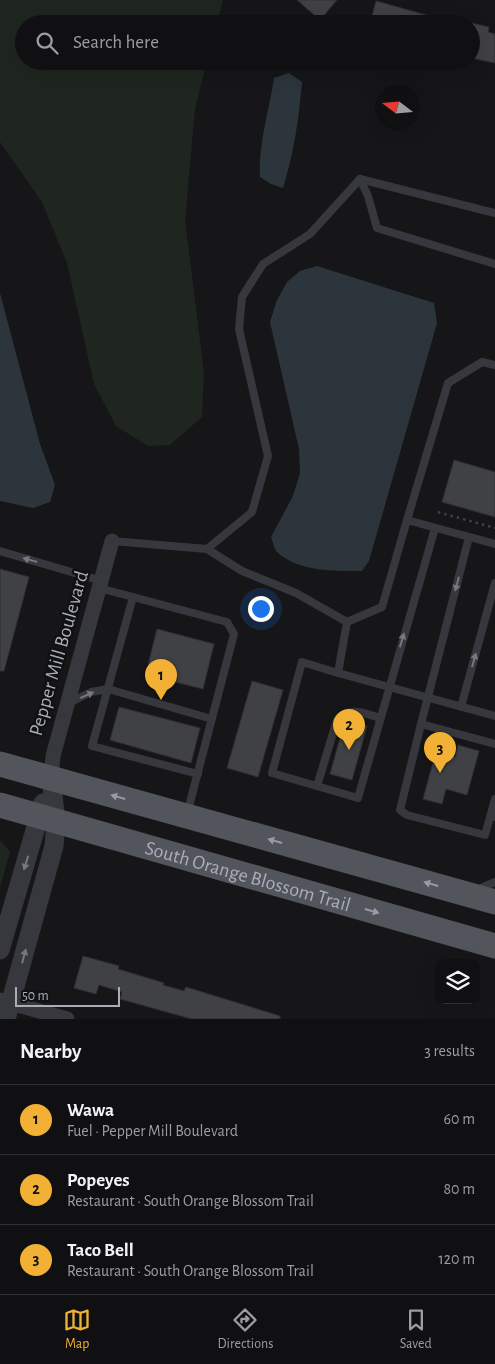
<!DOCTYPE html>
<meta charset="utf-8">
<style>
body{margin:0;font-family:"Alegreya Sans",sans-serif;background:#1e1e20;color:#f1f3f6}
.controls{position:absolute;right:15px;bottom:15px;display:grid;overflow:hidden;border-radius:10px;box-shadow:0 5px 20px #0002}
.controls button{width:45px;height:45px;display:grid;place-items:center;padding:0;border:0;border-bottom:1px solid #303032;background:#101012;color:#f1f3f6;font:25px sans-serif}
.compass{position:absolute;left:375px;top:85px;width:45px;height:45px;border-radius:50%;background:#101012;box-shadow:0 5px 20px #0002;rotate:286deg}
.scale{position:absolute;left:15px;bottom:12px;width:105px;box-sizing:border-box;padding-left:5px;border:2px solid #a8adb8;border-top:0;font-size:14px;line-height:18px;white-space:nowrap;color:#a8adb8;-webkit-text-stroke:4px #111113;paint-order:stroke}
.you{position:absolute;left:260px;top:608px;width:18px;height:18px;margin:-12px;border:4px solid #fff;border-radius:50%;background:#1a73e8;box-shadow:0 0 0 8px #1a73e833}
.badge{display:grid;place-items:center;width:32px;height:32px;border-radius:50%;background:#f2b134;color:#111;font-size:16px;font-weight:700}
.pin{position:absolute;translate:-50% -41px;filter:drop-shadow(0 1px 2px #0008)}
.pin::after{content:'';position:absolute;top:26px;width:18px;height:15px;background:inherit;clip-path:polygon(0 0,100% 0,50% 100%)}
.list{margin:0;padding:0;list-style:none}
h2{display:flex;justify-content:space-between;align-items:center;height:65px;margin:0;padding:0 20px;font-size:21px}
h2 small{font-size:16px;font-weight:400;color:#9c9d9f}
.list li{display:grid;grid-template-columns:32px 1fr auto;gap:15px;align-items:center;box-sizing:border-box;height:70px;padding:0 20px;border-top:1px solid #303032}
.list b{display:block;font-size:19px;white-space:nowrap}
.list p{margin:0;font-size:16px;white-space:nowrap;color:#9c9d9f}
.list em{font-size:16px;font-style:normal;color:#9c9d9f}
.icon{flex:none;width:28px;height:28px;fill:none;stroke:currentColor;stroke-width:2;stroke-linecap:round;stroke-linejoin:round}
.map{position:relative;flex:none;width:495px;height:1019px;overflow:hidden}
.search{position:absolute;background:#101012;box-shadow:0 5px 20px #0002;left:15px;right:15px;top:15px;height:55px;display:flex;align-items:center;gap:12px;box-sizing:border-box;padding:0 18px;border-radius:28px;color:#9c9d9f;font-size:19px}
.sheet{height:275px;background:#101012}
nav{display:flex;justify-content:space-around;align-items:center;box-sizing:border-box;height:70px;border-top:1px solid #303032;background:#101012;font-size:14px;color:#9c9d9f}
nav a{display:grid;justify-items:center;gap:2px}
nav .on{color:#f2b134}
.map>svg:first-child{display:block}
.green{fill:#1e261f}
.water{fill:#2c353c}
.building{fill:#404145;stroke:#303034}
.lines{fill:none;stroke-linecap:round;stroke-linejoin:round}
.path{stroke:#3d3f44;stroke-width:2.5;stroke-dasharray:2.5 4;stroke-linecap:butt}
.service{stroke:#37383d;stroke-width:8}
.minor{stroke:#37383d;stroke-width:15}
.tertiary{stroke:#37383d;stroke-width:19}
.primary{stroke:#53555c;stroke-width:25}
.oneway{fill:#757881}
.oneway2{fill:#979ba6}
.labels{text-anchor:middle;stroke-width:5;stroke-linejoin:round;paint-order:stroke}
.street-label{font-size:20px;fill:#a8adb8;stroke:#111113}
</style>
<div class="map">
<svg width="495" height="1019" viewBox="0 0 495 1019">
<rect width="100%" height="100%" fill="#161618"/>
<g class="green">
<path d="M0,0H223L217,24H24V61H207L195,109L185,220L204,373L202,417L170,445L148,446L116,426L94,384L67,263L42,202L0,142Z"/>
<path d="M0,840L10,852L0,888Z"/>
</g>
<g class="water">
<path d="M289,73L302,82C299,118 294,153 283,188L271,184L260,177C258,145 269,111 274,78Z"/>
<path d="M317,266L434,303L437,323L369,561L362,571C334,571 299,572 277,552C274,549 273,542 271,537L293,496L300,473L299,449L270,322L277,300L287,282L300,271Z"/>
<path d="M0,293L40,444L55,485L50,502L33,508L0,501Z"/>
</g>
<g class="building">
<path d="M297,0H337L320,20Z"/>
<path d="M376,1L444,20V24H370Z"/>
<path d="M471,23L489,27L488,32L495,34V63L471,58Z"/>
<path d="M454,460L495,472V517L442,502Z"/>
<path d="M0,569L29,577L4,671H0Z"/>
<path d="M157,629L214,644L203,689L163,679L165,669L148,665Z"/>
<path d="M252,681L283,690L258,777L227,768Z"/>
<path d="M119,707L200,728L191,763L110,740Z"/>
<path d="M345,720L367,726L352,780L330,774Z"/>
<path d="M458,745L479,751L467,795L446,789L442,804L423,799L436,752L455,757Z"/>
<path d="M83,956L119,966L118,969L164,983L163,985L184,991L186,987L280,1016V1019H192L120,999L122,992L99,985L96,994L74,988Z"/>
</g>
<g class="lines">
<path class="path" d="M438,512L495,528"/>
<g class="service">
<path d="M360,179L368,196L377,228L495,264"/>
<path d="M360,179L495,213"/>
<path d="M407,520L448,383L482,362L495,365"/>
<path d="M435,528L358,798L272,773L302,662L338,673L347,622L382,607L407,520C436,528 466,536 495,544"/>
<path d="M112,541L207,549L252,512L268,456L239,329L242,297L263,264L310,234L360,179"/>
<path d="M207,549L242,571L296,593L347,622"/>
<path d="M0,551L102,581"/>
<path d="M99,588L227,622L234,634L187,814"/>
<path d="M133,597L92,746L198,774"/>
<path d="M338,673L495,716"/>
<path d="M69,703L91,692L108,689L212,719"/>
<path d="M461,707L495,583"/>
<path d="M421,724L469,537"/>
<path d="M317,786L337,720C349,706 364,713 380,718"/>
<path d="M490,817L485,835L407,815L400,810L421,724L495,744"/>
<path d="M493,817H490L495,799"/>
<path d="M479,889L495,882"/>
</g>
<g class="minor">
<path d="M51,778L53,756L112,541"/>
<path d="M0,1000L67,1019"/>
</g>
<g class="tertiary">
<path d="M0,950L43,803"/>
<path d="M6,1019L54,846L56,821L51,778"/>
</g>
<g class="primary">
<path d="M0,764L495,902"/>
<path id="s1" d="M0,805L495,946"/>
</g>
</g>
<defs><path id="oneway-solid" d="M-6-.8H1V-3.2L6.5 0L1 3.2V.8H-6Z" transform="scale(1.25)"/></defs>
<g class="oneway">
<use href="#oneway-solid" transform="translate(30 560) rotate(-164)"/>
<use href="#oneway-solid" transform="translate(457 584) rotate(105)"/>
<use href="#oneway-solid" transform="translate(402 640) rotate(-74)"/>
<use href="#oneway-solid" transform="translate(474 660) rotate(-75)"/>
<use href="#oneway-solid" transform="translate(87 695) rotate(-24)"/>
<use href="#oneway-solid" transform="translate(26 863) rotate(107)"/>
<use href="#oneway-solid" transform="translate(24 956) rotate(-75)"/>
</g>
<g class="oneway2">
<use href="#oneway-solid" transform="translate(118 797) rotate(-164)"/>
<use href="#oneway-solid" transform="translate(275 841) rotate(-164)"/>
<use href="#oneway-solid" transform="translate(431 884) rotate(-164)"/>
<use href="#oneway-solid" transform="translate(372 911) rotate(16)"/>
</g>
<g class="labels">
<g class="street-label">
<text transform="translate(58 653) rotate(-74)" y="7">Pepper Mill Boulevard</text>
<text dy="7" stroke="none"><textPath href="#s1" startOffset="258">South Orange Blossom Trail</textPath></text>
</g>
</g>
</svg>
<div class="controls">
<button><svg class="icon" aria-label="layers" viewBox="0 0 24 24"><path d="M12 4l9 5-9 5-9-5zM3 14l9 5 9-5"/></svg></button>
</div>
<svg class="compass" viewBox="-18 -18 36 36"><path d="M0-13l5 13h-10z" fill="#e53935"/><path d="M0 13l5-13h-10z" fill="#9c9d9f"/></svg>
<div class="scale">50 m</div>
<div class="you"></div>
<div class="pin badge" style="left:161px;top:700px">1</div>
<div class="pin badge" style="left:349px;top:750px">2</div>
<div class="pin badge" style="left:440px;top:773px">3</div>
<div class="search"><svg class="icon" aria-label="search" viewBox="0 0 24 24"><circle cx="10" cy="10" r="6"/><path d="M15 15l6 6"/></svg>Search here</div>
</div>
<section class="sheet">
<h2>Nearby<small>3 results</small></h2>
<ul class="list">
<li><span class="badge">1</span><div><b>Wawa</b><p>Fuel · Pepper Mill Boulevard</p></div><em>60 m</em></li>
<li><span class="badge">2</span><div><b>Popeyes</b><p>Restaurant · South Orange Blossom Trail</p></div><em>80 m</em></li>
<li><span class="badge">3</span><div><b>Taco Bell</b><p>Restaurant · South Orange Blossom Trail</p></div><em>120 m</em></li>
</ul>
</section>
<nav>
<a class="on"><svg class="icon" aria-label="map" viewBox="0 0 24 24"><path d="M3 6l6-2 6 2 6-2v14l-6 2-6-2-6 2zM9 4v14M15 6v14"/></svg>Map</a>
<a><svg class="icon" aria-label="directions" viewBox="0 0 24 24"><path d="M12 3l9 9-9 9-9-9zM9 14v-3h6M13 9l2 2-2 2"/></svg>Directions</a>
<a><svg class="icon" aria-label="saved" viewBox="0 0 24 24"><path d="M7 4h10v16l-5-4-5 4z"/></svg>Saved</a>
</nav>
